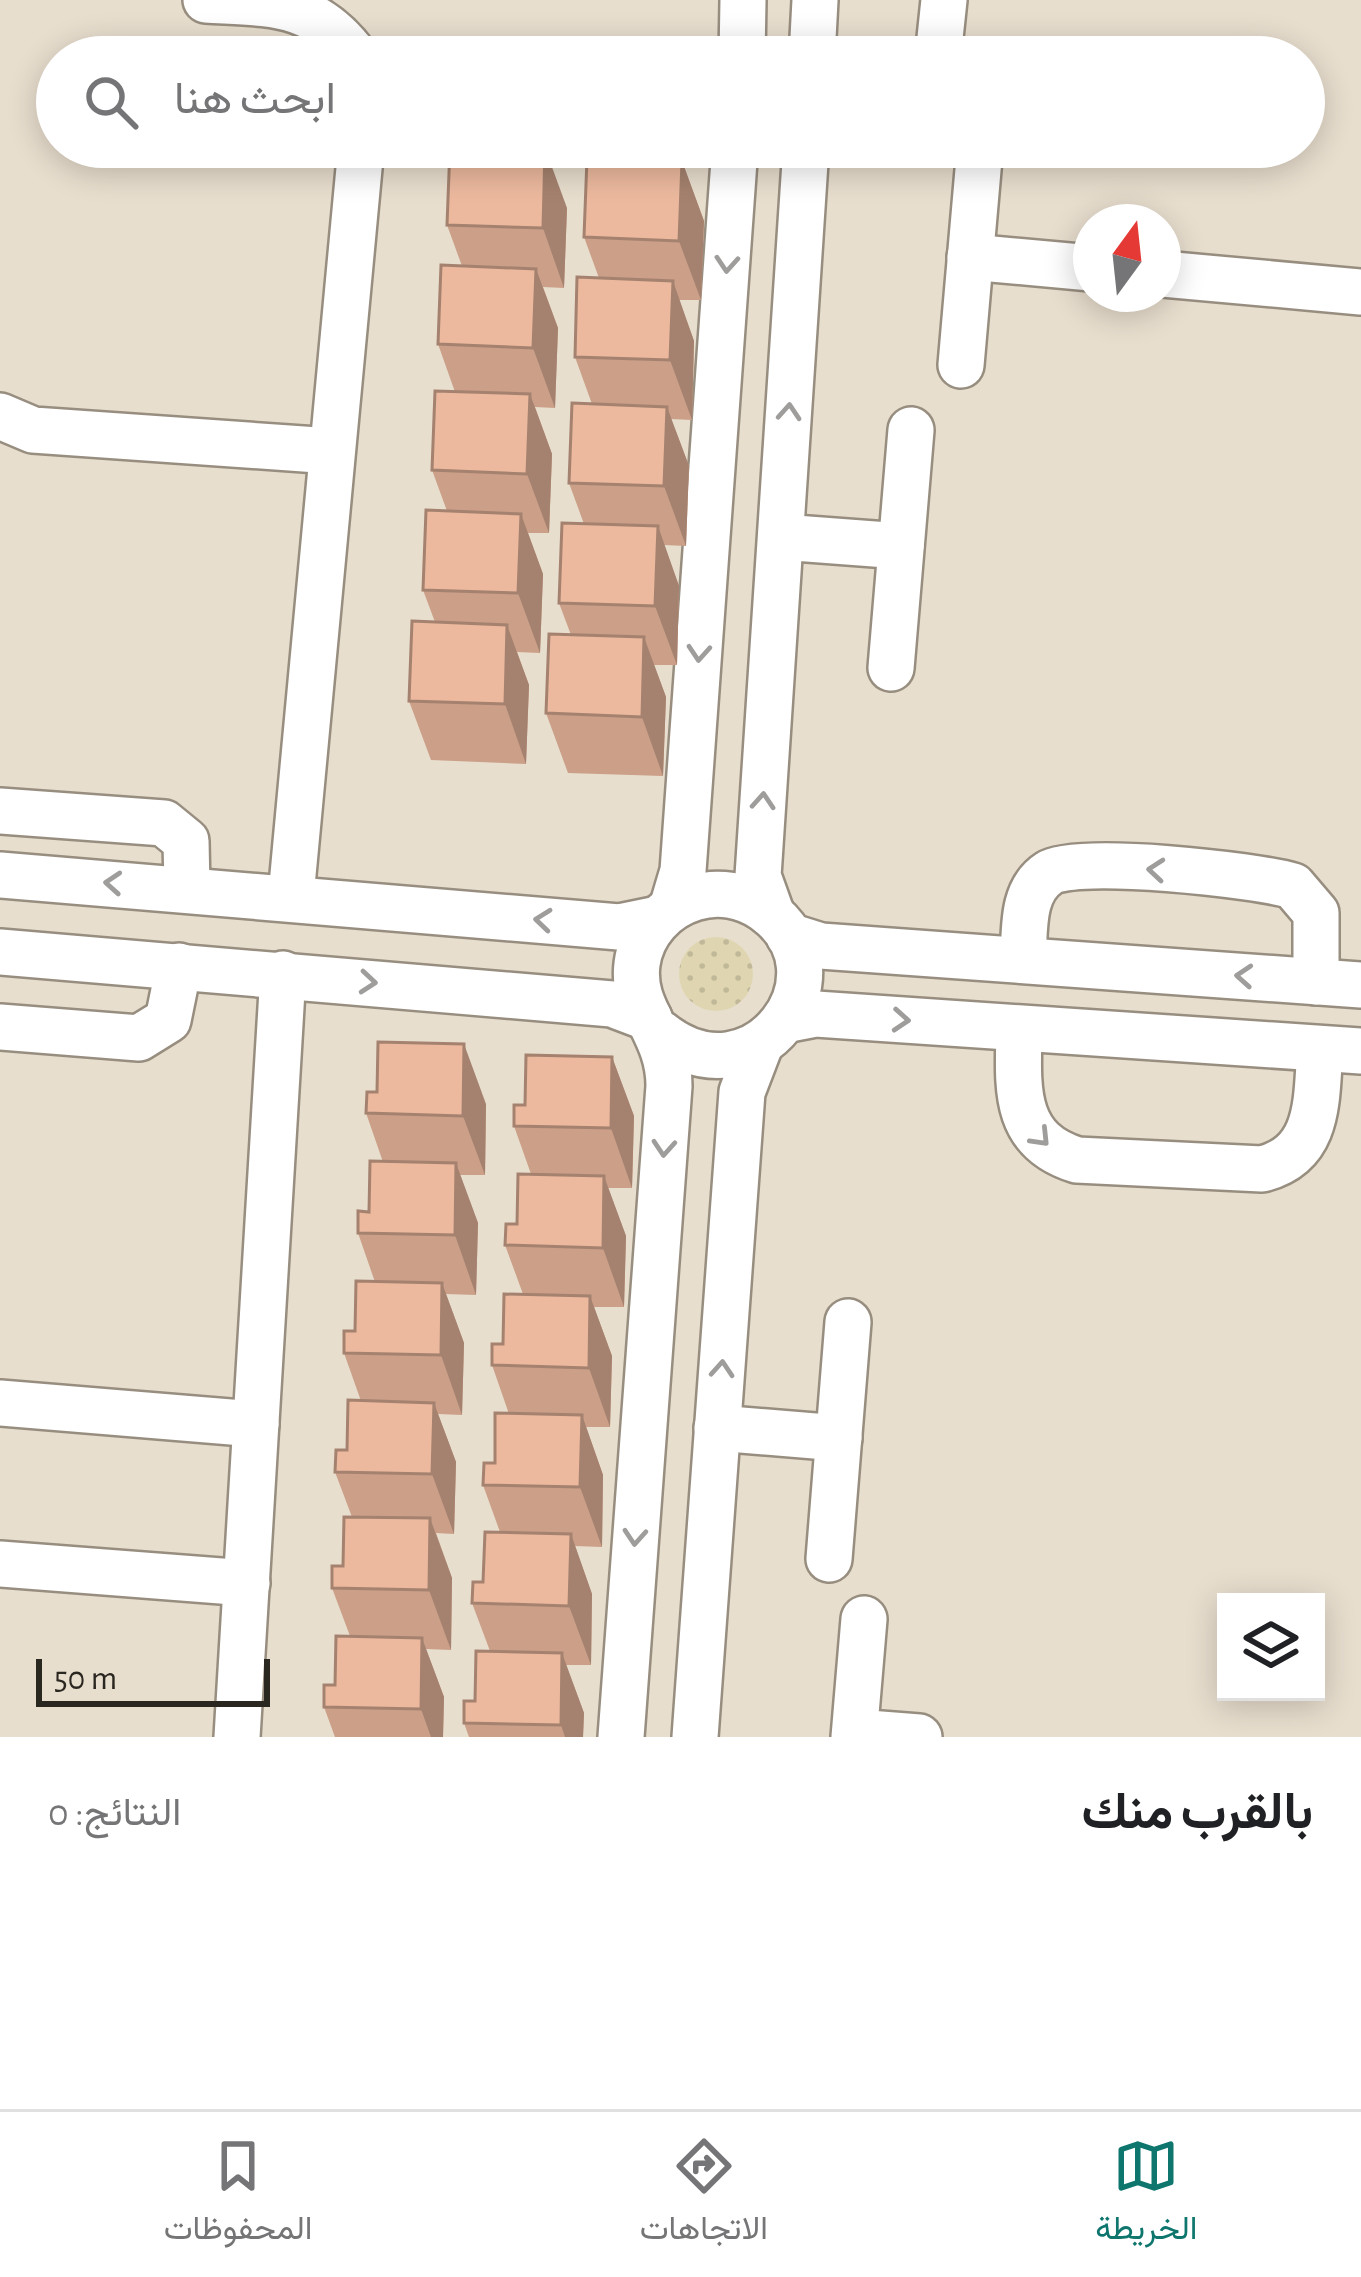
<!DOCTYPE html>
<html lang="ar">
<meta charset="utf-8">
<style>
body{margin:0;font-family:"Alegreya Sans",Vazirmatn,sans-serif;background:#f2f2f2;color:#202124;direction:rtl}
.controls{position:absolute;right:36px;bottom:36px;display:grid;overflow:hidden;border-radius:0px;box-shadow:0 6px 30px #0003}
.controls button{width:108px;height:108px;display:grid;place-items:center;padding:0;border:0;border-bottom:3px solid #e0e0e0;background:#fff;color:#202124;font:60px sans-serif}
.compass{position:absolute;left:1073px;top:204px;width:108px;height:108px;border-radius:50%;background:#fff;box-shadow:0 6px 30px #0003;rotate:15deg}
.scale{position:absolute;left:36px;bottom:30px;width:234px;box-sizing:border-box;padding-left:12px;border:6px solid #2a2620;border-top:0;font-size:33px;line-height:42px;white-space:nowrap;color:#2a2620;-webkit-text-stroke:9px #e8dece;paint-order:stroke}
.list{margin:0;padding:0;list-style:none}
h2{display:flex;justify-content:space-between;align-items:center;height:156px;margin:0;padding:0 48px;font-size:51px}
h2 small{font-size:39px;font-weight:400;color:#757577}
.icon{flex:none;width:66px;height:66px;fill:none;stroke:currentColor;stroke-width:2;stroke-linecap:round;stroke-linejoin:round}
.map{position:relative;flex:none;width:1361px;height:1737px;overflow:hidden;direction:ltr}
.search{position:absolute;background:#fff;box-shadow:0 6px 30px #0003;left:36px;right:36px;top:36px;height:132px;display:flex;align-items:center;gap:30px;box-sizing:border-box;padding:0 42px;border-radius:66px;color:#757577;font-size:45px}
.sheet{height:372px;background:#fff}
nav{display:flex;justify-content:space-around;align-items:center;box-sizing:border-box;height:168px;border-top:3px solid #e0e0e0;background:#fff;font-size:33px;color:#757577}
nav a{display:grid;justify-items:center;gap:6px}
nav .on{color:#0f766e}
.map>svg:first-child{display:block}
.sand{fill:url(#sand-dots)}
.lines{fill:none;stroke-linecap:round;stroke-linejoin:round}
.minor-casing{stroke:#988e80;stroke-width:50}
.minor{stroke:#fff;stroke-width:45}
.wall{fill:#cb9f88}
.shaded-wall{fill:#a5826f}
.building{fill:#ecb99e;stroke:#a5826f;stroke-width:3}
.oneway{stroke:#9f9d9b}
</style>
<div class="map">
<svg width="1361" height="1737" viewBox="0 0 1361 1737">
<defs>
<pattern id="sand-dots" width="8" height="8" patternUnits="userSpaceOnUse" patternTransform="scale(3)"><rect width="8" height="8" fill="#dfd6b1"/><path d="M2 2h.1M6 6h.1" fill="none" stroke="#c0b898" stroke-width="1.8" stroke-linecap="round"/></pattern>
</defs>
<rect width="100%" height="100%" fill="#e8dece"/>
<circle class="sand" cx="716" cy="974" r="37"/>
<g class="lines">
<g class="minor-casing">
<g id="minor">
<path d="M206,0C272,4 314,0 356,57"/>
<path d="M742,57L743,0"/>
<path d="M812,57L815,0"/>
<path d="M938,57L944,0"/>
<path d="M970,257L1091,268"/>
<path d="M1163,274L1361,292"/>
<path d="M961,365L980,147"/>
<path d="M0,416L33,430L332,451"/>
<path d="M781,537L901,546"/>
<path d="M891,668L911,430"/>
<path d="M0,811L164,823L186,841L187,888"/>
<path d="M0,875L619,927L658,919"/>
<path d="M291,896L361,147"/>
<path d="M672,908L683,871L735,147"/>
<path d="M772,915L758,876L806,147"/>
<path d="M789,936L821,946L1361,985"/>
<path d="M0,952L612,1004L649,1018"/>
<path d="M1023,959C1025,930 1021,891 1049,873C1075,855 1258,875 1293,886L1316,913V982"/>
<path d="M785,1020L816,1014L1361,1051"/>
<path d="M0,1027L139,1038L168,1020L179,966"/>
<path d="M1019,1029C1018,1087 1012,1140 1077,1160L1262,1169C1321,1154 1316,1099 1320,1049"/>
<path d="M0,1403L256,1424"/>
<path d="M717,1428L839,1438"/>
<path d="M829,1559L848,1322"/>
<path d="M0,1564L247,1583"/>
<path d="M855,1732L919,1737"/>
<path d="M237,1737L283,974"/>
<path d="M621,1737L669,1086C669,1032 631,1011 637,964C641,933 664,907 694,898C718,890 744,895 764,909C855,973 754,1109 660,1033"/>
<path d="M695,1737L742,1092L760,1045"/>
<path d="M854,1737L864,1619"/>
</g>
</g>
<use href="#minor" class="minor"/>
</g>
<g class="wall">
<path d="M682,161L704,221L701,300H679L694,341L692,420L671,419L689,466L686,546L664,545L679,586L677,665H654L666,697L663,776L568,773L546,713L571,635L559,603L584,524L569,483L592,404L575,357L599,278L584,237Z"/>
<path d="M567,208L564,288L543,287L558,328L555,408L535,407L552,454L549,533H528L543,574L540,653L517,652L529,685L526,764L431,760L409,701L435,622L423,590L447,511L432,470L455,392L438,344L462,266L447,225Z"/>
<path d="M612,1057L634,1116L632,1188H608L626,1236L624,1307H594L612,1356L610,1427H586L603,1475L602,1547L575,1546L592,1594L591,1665H566L584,1713L583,1737H469L464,1723L475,1701L490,1651L472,1603L483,1582L500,1532L483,1485L495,1463L509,1414L492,1365L523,1294L505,1245L517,1224L531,1174L514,1126L525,1105Z"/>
<path d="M486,1104L485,1175H460L478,1223L476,1295L446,1294L464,1343L462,1415L438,1414L456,1462L454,1534L436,1533L452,1578L451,1650L426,1649L444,1697L443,1737H335L324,1707L335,1685L350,1636L332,1588L343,1566L352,1517L335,1472L347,1450L361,1401L344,1353L355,1331L375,1282L358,1233L369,1212L383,1162L366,1113Z"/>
</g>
<g class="shaded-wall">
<path d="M545,148L567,208L564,288L543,228Z"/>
<path d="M682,161L704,221L701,300L679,241Z"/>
<path d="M536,269L558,328L555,408L533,348Z"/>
<path d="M673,281L694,341L692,420L670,360Z"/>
<path d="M530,394L552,454L549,533L527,474Z"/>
<path d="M667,407L689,466L686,546L664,486Z"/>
<path d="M521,514L543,574L540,653L518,593Z"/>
<path d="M658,526L679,586L677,665L655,606Z"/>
<path d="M507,625L529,685L526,764L505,704Z"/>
<path d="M644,637L666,697L663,776L642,717Z"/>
<path d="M464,1044L486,1104L485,1175L463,1116Z"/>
<path d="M612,1057L634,1116L632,1188L611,1128Z"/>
<path d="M456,1163L478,1223L476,1295L455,1235Z"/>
<path d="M604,1176L626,1236L624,1307L603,1248Z"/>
<path d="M442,1283L464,1343L462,1415L441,1355Z"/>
<path d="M590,1296L612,1356L610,1427L589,1368Z"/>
<path d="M434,1403L456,1462L454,1534L432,1474Z"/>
<path d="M582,1415L603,1475L602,1547L580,1487Z"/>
<path d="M430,1518L452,1578L451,1650L429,1590Z"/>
<path d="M571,1534L592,1594L591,1665L569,1606Z"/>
<path d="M422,1638L444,1697L443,1737H431L421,1709Z"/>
<path d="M562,1653L584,1713L583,1737H565L561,1725Z"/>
</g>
<g class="building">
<path d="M450,147L545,148L543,228L447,225Z"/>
<path d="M587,158L682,161L679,241L584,237Z"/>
<path d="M441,265L536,269L533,348L438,344Z"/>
<path d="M577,277L673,281L670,360L575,357Z"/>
<path d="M435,391L530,394L527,474L432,470Z"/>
<path d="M572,403L667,407L664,486L569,483Z"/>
<path d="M426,510L521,514L518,593L423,590Z"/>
<path d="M562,523L658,526L655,606L559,603Z"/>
<path d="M412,621L507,625L505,704L409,701Z"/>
<path d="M549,634L644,637L642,717L546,713Z"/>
<path d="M378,1042L464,1044L463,1116L366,1113L367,1092H377Z"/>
<path d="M526,1055L612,1057L611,1128L514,1126V1105H525Z"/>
<path d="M370,1161L456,1163L455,1235L358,1233V1211L369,1212Z"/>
<path d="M518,1174L604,1176L603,1248L505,1245L506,1224H517Z"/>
<path d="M356,1281L442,1283L441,1355L344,1353V1331H355Z"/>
<path d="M504,1294L590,1296L589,1368L492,1365V1344H503Z"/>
<path d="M348,1400L434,1403L432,1474L335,1472L336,1450H347Z"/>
<path d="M495,1413L582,1415L580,1487L483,1485L484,1463H495Z"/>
<path d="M344,1517L430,1518L429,1590L332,1588V1566H343Z"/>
<path d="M485,1532L571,1534L569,1606L472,1603L473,1582H483Z"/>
<path d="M336,1636L422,1638L421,1709L324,1707V1685H335Z"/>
<path d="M476,1651L562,1653L561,1725L464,1723V1701H475Z"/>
</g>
<defs><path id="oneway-chevron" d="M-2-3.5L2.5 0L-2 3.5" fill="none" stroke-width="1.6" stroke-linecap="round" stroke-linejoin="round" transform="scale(3)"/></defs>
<g class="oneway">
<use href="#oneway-chevron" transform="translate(727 264) rotate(94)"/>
<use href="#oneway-chevron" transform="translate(789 412) rotate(-86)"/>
<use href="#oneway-chevron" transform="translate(699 653) rotate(94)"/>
<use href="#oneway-chevron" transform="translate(763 801) rotate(-86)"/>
<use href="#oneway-chevron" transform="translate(1156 870) rotate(-175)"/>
<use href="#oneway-chevron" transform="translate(113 883) rotate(-176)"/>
<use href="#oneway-chevron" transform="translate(543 920) rotate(-174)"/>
<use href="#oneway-chevron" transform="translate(1244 976) rotate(-176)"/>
<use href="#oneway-chevron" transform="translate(368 982) rotate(5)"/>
<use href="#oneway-chevron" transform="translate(901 1020) rotate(4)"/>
<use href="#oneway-chevron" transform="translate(1041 1138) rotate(46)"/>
<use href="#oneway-chevron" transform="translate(664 1148) rotate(94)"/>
<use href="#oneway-chevron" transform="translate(722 1369) rotate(-86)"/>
<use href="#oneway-chevron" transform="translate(635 1537) rotate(94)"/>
</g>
</svg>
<div class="controls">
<button><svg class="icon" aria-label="layers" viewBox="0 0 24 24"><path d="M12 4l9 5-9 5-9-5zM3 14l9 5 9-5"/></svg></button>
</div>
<svg class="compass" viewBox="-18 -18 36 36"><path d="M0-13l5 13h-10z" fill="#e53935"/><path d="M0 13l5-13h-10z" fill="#757577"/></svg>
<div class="scale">50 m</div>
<div class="search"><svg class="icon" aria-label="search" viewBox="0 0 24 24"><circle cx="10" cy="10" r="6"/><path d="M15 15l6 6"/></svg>ابحث هنا</div>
</div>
<section class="sheet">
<h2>بالقرب منك<small>النتائج: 0</small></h2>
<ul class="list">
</ul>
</section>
<nav>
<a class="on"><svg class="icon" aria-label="map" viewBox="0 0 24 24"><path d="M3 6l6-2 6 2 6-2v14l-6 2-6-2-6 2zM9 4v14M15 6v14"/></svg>الخريطة</a>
<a><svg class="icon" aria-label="directions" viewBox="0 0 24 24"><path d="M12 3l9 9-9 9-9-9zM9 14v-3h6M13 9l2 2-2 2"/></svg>الاتجاهات</a>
<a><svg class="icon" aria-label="saved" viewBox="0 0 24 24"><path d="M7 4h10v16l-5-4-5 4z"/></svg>المحفوظات</a>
</nav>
